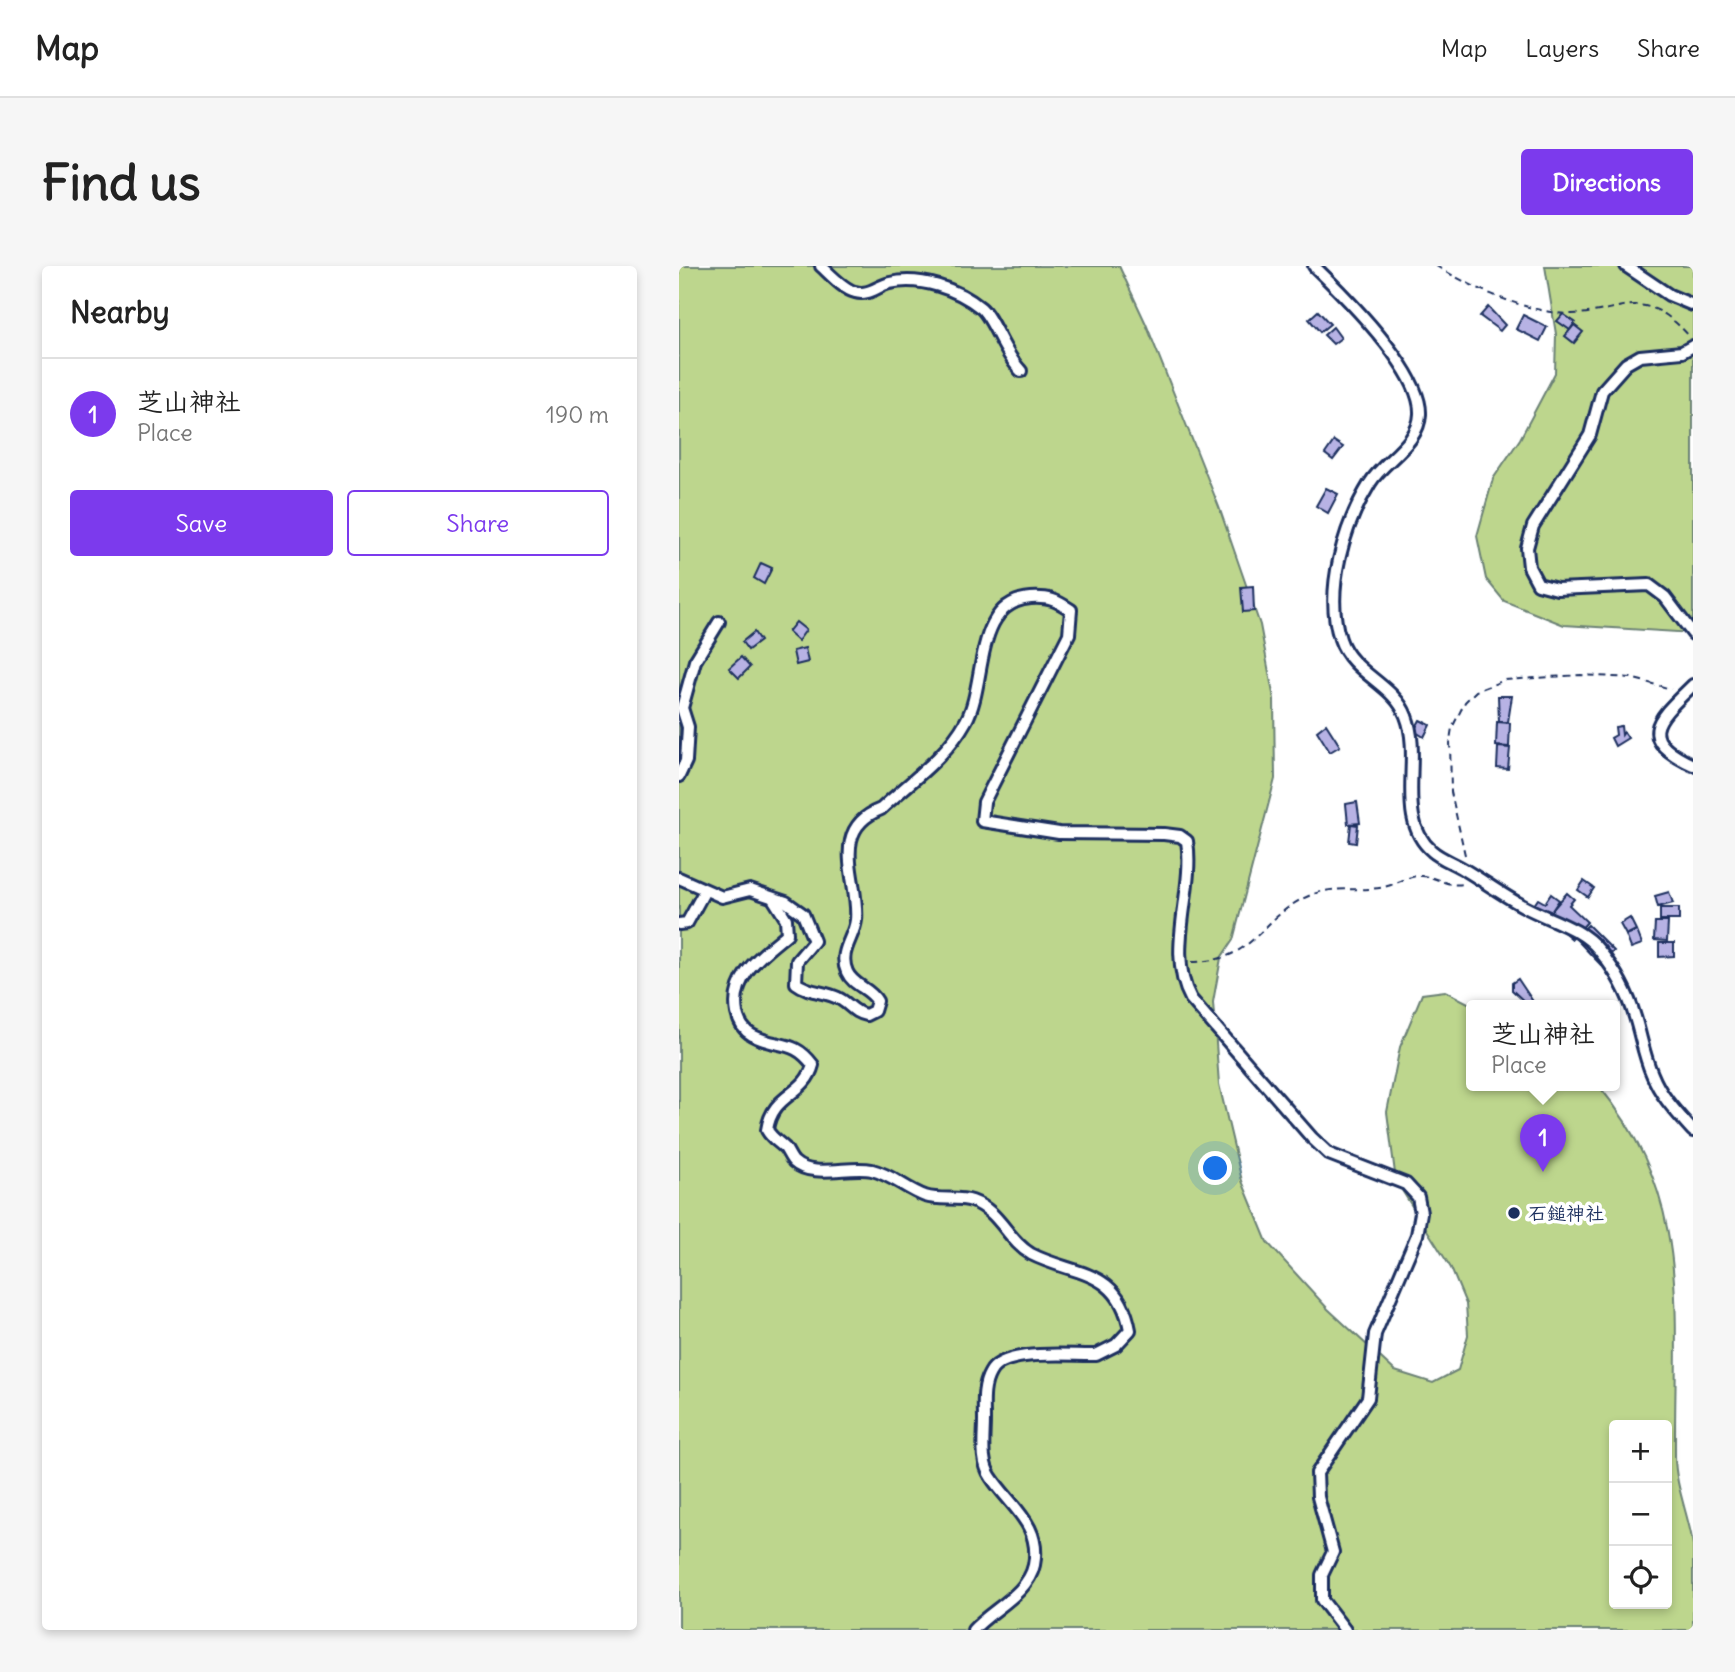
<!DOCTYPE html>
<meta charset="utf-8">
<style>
body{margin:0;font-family:Delius,"Klee One",sans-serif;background:#f6f6f6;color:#222}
.controls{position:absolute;right:21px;bottom:21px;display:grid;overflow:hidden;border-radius:7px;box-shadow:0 4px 10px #0003}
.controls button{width:63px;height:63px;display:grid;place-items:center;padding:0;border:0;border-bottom:2px solid #e0e0e0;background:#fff;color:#222;font:35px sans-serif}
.you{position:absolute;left:537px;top:903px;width:24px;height:24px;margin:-18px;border:5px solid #fff;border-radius:50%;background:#1a73e8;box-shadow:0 0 0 10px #1a73e833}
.badge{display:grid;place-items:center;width:46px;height:46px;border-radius:50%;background:#7c3aed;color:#fff;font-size:23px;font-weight:700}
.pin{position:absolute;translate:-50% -58px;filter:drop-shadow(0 2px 4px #0008)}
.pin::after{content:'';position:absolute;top:37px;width:24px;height:21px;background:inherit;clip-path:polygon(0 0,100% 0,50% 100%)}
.popup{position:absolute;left:787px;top:734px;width:154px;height:91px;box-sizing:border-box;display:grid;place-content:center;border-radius:7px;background:#fff;filter:drop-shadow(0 2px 5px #0005);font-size:23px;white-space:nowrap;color:#767676}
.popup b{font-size:26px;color:#222}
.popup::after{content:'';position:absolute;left:50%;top:100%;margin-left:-14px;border:14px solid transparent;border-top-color:#fff}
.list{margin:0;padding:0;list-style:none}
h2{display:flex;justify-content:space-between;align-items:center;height:91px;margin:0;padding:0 28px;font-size:30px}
h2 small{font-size:23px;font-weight:400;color:#767676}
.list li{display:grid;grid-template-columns:46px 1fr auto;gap:21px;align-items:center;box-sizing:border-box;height:112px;padding:0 28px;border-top:2px solid #e0e0e0}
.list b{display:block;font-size:26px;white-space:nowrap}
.list p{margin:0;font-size:23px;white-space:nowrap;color:#767676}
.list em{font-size:23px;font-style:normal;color:#767676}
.actions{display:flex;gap:14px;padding:21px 28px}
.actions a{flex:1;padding:16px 0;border:2px solid #7c3aed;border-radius:7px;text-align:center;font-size:24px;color:#7c3aed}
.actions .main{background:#7c3aed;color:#fff}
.icon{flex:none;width:38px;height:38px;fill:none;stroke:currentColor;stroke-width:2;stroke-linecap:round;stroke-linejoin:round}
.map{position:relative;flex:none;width:1014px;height:1364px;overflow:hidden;border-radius:7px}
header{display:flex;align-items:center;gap:42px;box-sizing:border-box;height:98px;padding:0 35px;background:#fff;border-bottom:2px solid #e0e0e0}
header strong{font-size:33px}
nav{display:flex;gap:38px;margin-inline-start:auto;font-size:24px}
.intro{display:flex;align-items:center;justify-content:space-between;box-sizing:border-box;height:168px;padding:0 42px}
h1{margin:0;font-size:49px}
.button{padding:18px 32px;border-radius:7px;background:#7c3aed;color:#fff;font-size:24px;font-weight:700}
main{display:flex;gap:42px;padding:0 42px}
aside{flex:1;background:#fff;border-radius:7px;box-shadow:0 4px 10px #0003}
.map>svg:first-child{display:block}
.green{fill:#bdd68d;stroke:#6c8276;stroke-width:2;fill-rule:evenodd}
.building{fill:#b7b2e4;stroke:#1b2f5e;stroke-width:2}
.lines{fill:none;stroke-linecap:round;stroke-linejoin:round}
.street-casing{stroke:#1b2f5e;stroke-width:16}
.path{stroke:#1b2f5e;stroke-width:2;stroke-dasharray:7 5;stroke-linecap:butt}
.street{stroke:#fff;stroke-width:10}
.poi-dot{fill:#1b2f5e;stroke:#fff;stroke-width:2.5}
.labels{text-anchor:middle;stroke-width:7;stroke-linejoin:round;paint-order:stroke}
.poi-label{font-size:19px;font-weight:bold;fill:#1b2f5e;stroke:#fff;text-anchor:start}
</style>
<header>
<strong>Map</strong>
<nav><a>Map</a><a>Layers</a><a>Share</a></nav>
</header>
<div class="intro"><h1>Find us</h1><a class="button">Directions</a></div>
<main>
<aside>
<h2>Nearby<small></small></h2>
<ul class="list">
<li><span class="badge">1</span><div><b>芝山神社</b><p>Place</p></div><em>190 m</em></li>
</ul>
<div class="actions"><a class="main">Save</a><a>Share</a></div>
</aside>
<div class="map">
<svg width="1014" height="1364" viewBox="0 0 1014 1364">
<rect width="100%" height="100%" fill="#fff"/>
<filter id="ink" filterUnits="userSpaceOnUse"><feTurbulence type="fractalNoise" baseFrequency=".0143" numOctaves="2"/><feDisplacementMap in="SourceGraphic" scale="14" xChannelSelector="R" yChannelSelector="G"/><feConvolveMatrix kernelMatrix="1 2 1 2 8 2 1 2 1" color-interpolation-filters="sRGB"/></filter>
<g filter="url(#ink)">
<g class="green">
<path d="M0,0H440L467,58L540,241L581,359L595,433L596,513L554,674L542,692L534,736L540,818L563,915L588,976L649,1043L716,1105L754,1117L779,1104L789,1069L787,1038L772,1002L717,915L708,846L721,781L743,728L766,725L795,740H792V820H920C1014,934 995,1043 996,1190C996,1220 1010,1250 1014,1279C1014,1306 1014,1336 1014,1364H0ZM935,1159H988V1338H935Z"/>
<path d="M866,0H1014V367L885,359L825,335L807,313L798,270L814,213L841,173L876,107L877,68Z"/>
</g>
<g class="building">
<path d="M809,41L826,59L821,65L801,50Z"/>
<path d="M639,45L651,58L641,66L630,53Z"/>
<path d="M884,48L896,56L891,64L878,55Z"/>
<path d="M844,49L868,61L861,75L837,63Z"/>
<path d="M895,59L904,66L895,77L886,70Z"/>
<path d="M654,61L662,72L654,78L645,69Z"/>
<path d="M655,175L664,181L654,194L646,188Z"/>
<path d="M647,222L659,228L649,247L637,240Z"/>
<path d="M82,297L93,302L85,318L75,312Z"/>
<path d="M574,320L575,345L564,346L562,321Z"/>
<path d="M117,356L127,364L119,375L109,366Z"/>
<path d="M75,366L81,375L69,384L63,376Z"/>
<path d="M126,382L129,396L117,399L114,385Z"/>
<path d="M62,391L71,401L60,412L50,402Z"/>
<path d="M819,430H833L829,456H820Z"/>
<path d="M741,454L751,459L745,471L735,465Z"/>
<path d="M818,456L831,457L830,481L817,480Z"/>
<path d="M647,458L661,480L651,486L638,465Z"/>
<path d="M942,460L943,469L945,466L949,472L936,480L932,472L937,469L936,461Z"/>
<path d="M819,481L831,482L829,503L818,502Z"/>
<path d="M678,536L681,557L669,558L667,538Z"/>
<path d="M672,558L679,559L677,577L670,576Z"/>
<path d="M905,615L915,622L909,631L899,624Z"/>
<path d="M990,626L994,637L979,641L976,630Z"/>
<path d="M888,627L895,633L890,639L908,656L893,673L867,651Z"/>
<path d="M872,628L880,634L870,649L855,639L859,633L866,637Z"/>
<rect x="981" y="642" width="19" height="12"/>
<path d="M951,652L957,664L947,669L941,658Z"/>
<path d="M976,656H989L988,675L975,674Z"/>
<path d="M909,659L935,685L921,698L896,672Z"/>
<path d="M958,665L963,678L952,682L947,669Z"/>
<path d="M980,677H995V690L980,691Z"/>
<path d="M839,713L857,740H850L833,724V717Z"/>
</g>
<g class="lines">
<g class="street-casing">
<g id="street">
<path d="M142,0C151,8 164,23 176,26C190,30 198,20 211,17C241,10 279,23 302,42C314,52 325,88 342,105"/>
<path d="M635,0C665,29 743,106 741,148C740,178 705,194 691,217C665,259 645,325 661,373C672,407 715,418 727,450C744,492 715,553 753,585C762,593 775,597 786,604C806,616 825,630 846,641C870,654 903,662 920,684C936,704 949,727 956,751C962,770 965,790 973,808C982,831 998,847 1014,865"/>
<path d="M947,0L990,29L1014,39"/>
<path d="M1014,80L1003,86L961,90L947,98L923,125L911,169L854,260L848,282L850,301L859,318L878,323L970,319L986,331L1014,368"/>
<path d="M1014,419C979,453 955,472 1014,499"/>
<path d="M0,510L7,495L9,461L3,442L16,395L40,356"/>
<path d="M0,612L43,631L71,624L107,636L124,648L135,675L118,695L117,717C130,727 145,725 159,732C170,737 174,747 187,749L195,745L198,735C191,722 174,720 168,706C159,686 175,672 177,654C181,616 148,564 202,543C231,516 268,490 287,455C308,418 294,336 352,332C370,331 377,334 392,344L390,368L305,536L303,555L380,567L485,568L501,570L508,575C516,625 486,686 512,733L633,872L650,888L727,918L739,931L742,947L738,969L696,1068L689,1132L638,1207L639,1231L654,1286L643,1309V1334L666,1364"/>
<path d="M95,634L107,653L108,668C84,688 51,710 58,747C60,756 64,764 73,769C98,783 114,772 134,799C126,830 93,827 88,864C93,873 99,875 106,882C109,886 111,892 115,896C133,913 171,899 193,904C213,909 227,923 246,930C261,935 279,930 293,935C321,945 329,975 352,988C395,1010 440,1002 451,1064L437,1079L417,1089C391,1090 323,1082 311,1107C303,1121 305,1138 305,1154C305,1173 301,1195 312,1211C331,1240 363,1259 355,1299C349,1328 313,1343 294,1364"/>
<path d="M0,658L8,657L25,626"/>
</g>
</g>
<g class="path">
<path d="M757,0C793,21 831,39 872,46C934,58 957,10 1010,70"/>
<path d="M786,589L772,526L771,474L773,462L786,436L797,425L826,414L902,409L952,412L992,423"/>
<path d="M513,696C580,695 578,651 632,629C657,618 687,628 712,619C723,615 732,609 743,610C759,611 768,621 785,618"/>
</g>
<use href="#street" class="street"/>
</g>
</g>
<circle class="poi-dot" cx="835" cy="947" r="7"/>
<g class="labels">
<g class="poi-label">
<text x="849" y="954">石鎚神社</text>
</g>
</g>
</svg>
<div class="controls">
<button>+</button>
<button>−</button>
<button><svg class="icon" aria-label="locate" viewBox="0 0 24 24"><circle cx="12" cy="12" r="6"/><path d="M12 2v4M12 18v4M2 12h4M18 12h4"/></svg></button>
</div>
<div class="you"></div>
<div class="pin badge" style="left:864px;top:906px">1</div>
<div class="popup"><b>芝山神社</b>Place</div>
</div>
</main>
